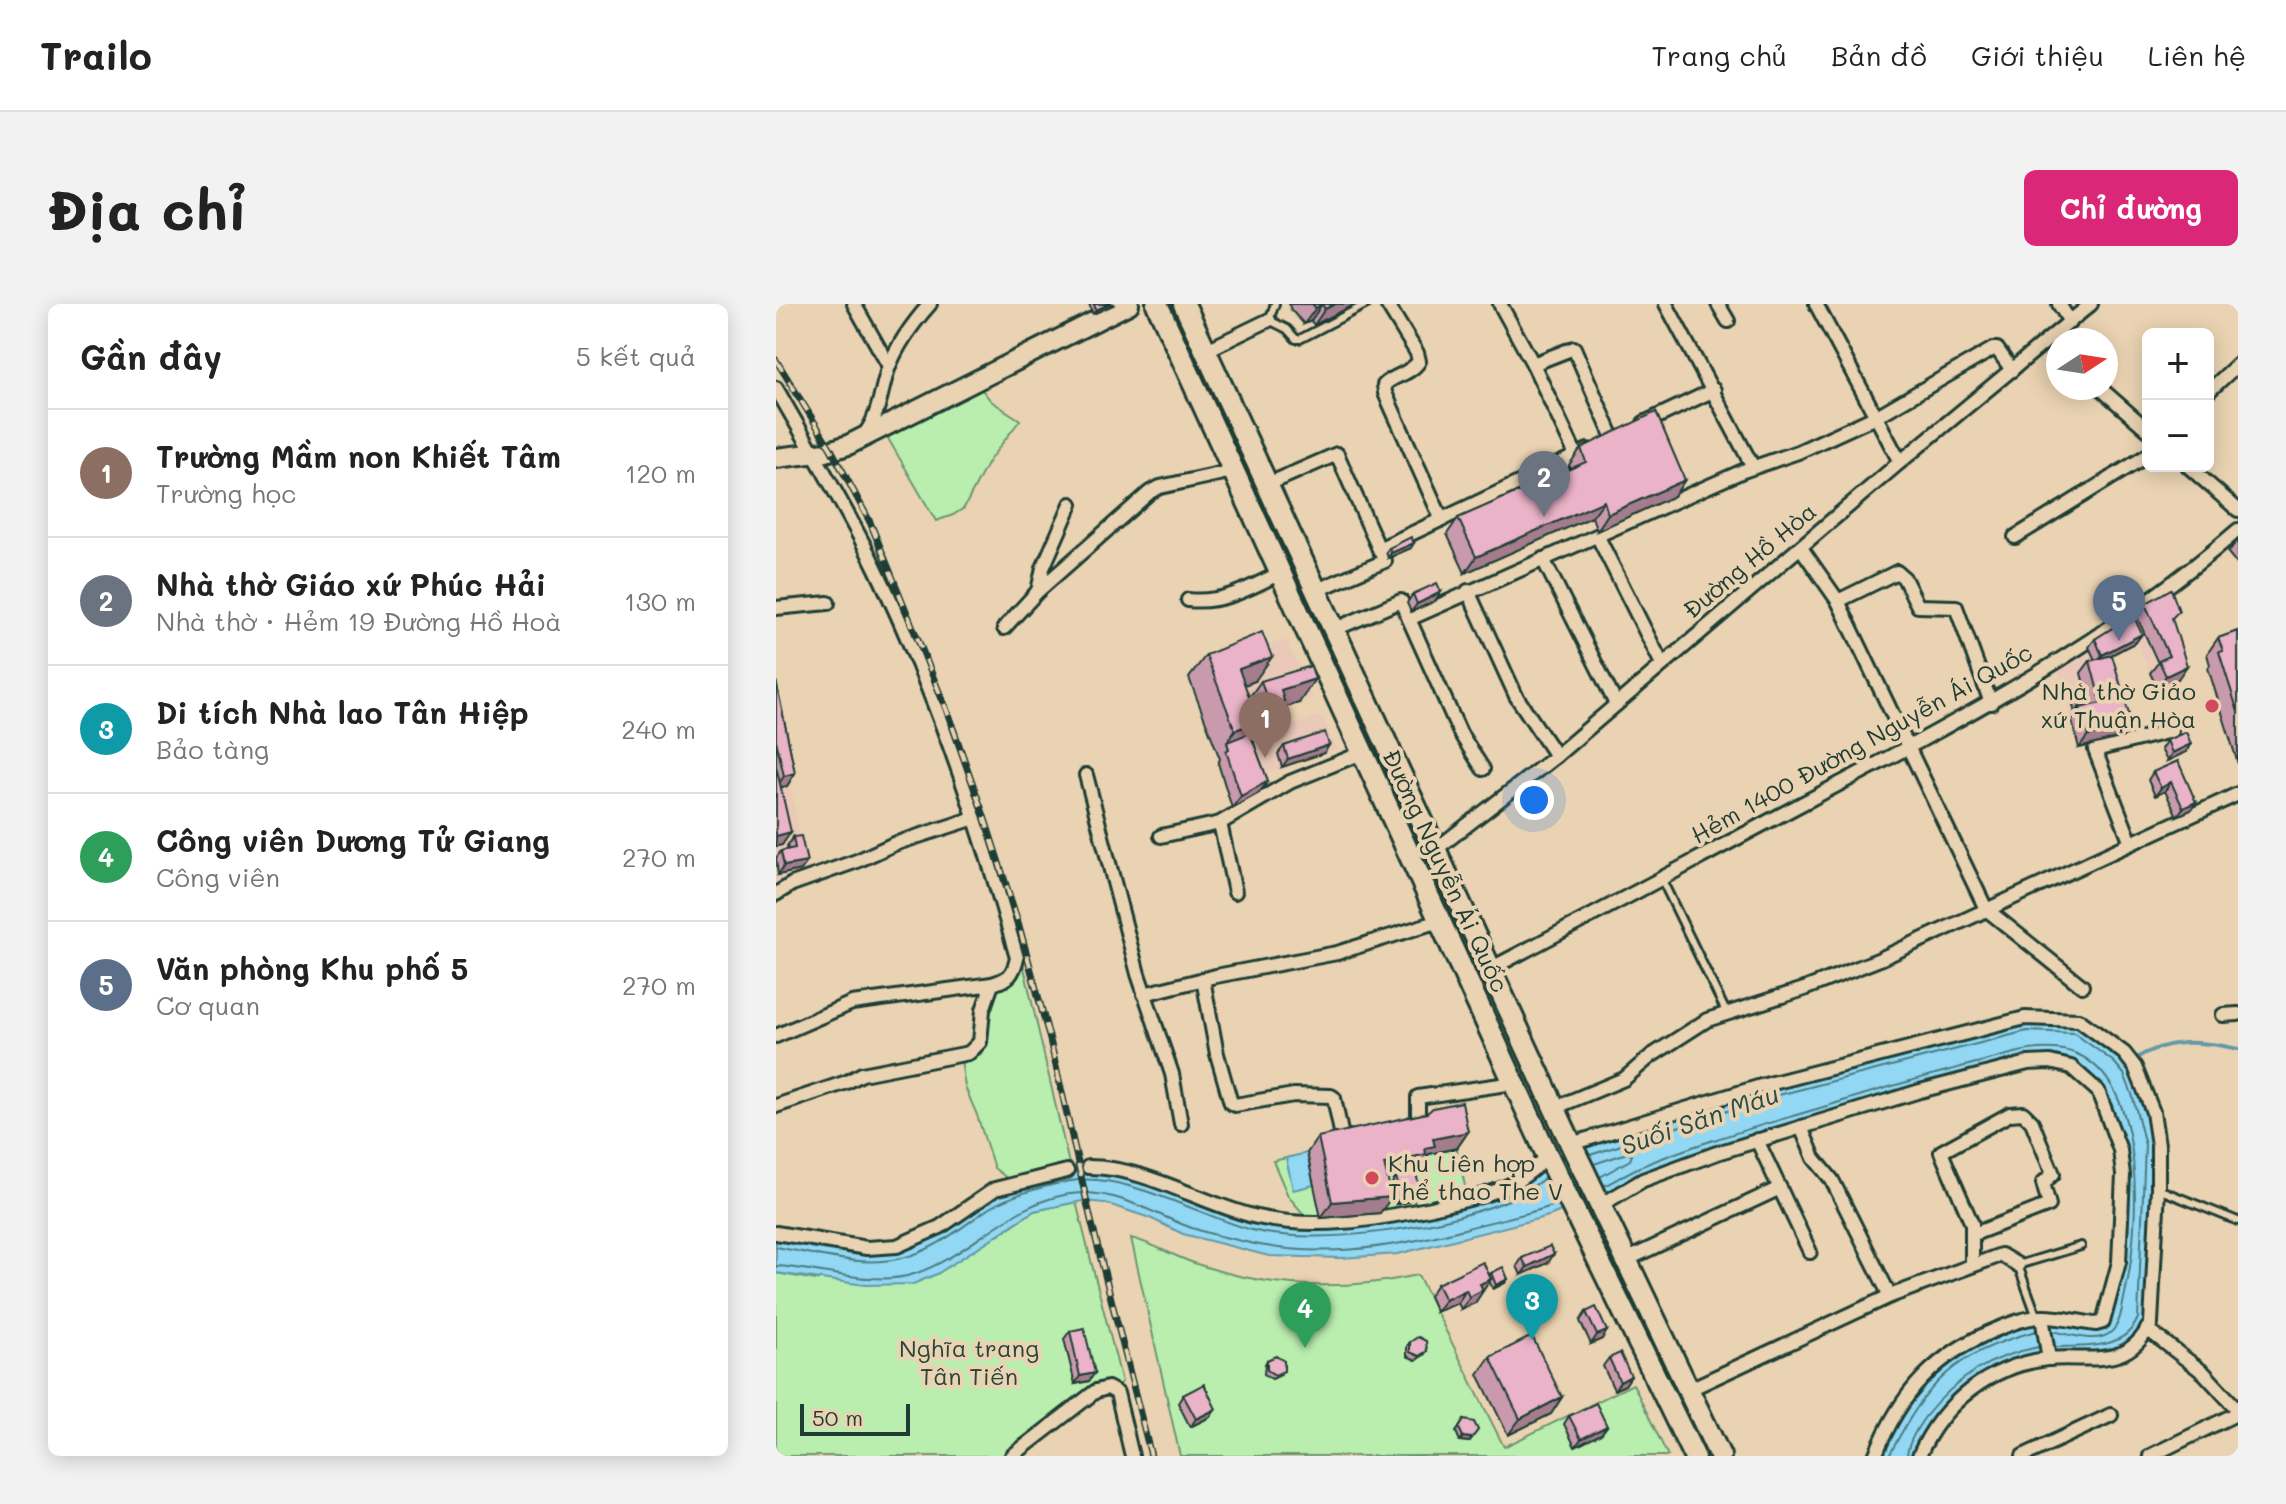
<!DOCTYPE html>
<html lang="vi">
<meta charset="utf-8">
<style>
body{margin:0;font-family:Mali,sans-serif;background:#f2f2f2;color:#222}
.controls{position:absolute;right:24px;top:24px;display:grid;overflow:hidden;border-radius:12px;box-shadow:0 4px 20px #0003}
.controls button{width:72px;height:72px;display:grid;place-items:center;padding:0;border:0;border-bottom:2px solid #e0e0e0;background:#fff;color:#222;font:40px sans-serif}
.compass{position:absolute;left:1270px;top:24px;width:72px;height:72px;border-radius:50%;background:#fff;box-shadow:0 4px 20px #0003;rotate:78deg}
.scale{position:absolute;left:24px;bottom:20px;width:110px;box-sizing:border-box;padding-left:8px;border:4px solid #1f3d34;border-top:0;font-size:22px;line-height:28px;white-space:nowrap;color:#1f3d34;-webkit-text-stroke:6px #ead3b2;paint-order:stroke}
.you{position:absolute;left:758px;top:496px;width:28px;height:28px;margin:-20px;border:6px solid #fff;border-radius:50%;background:#1a73e8;box-shadow:0 0 0 12px #1a73e833}
.badge{display:grid;place-items:center;width:52px;height:52px;border-radius:50%;background:#db2777;color:#fff;font-size:26px;font-weight:700}
.pin{position:absolute;translate:-50% -66px;filter:drop-shadow(0 2px 4px #0008)}
.pin::after{content:'';position:absolute;top:42px;width:28px;height:24px;background:inherit;clip-path:polygon(0 0,100% 0,50% 100%)}
.list{margin:0;padding:0;list-style:none}
h2{display:flex;justify-content:space-between;align-items:center;height:104px;margin:0;padding:0 32px;font-size:34px}
h2 small{font-size:26px;font-weight:400;color:#767676}
.list li{display:grid;grid-template-columns:52px 1fr auto;gap:24px;align-items:center;box-sizing:border-box;height:128px;padding:0 32px;border-top:2px solid #e0e0e0}
.list b{display:block;font-size:30px;white-space:nowrap}
.list p{margin:0;font-size:26px;white-space:nowrap;color:#767676}
.list em{font-size:26px;font-style:normal;color:#767676}
.map{position:relative;flex:none;width:1462px;height:1152px;overflow:hidden;border-radius:12px}
header{display:flex;align-items:center;gap:48px;box-sizing:border-box;height:112px;padding:0 40px;background:#fff;border-bottom:2px solid #e0e0e0}
header strong{font-size:38px}
nav{display:flex;gap:44px;margin-inline-start:auto;font-size:28px}
.intro{display:flex;align-items:center;justify-content:space-between;box-sizing:border-box;height:192px;padding:0 48px}
h1{margin:0;font-size:56px}
.button{padding:20px 36px;border-radius:12px;background:#db2777;color:#fff;font-size:28px;font-weight:700}
main{display:flex;gap:48px;padding:0 48px}
aside{flex:1;background:#fff;border-radius:12px;box-shadow:0 4px 20px #0003}
.map>svg:first-child{display:block}
.built{fill:#eac9b9}
.green{fill:#baeeaf;stroke:#6c9672;stroke-width:2}
.water{fill:#92d7f3;stroke:#6499a7;stroke-width:2}
.lines{fill:none;stroke-linecap:round;stroke-linejoin:round}
.shore{stroke:#4d7b80;stroke-width:2}
.stream{stroke:#6499a7;stroke-width:4}
.lane-casing{stroke:#1f3d34;stroke-width:12}
.street-casing{stroke:#1f3d34;stroke-width:18}
.secondary-casing{stroke:#1f3d34;stroke-width:24}
.primary-casing{stroke:#1f3d34;stroke-width:26}
.lane{stroke:#ead3b2;stroke-width:6}
.street{stroke:#ead3b2;stroke-width:12}
.secondary{stroke:#ead3b2;stroke-width:18}
.primary{stroke:#ead3b2;stroke-width:20}
.rail-casing{stroke:#1f3d34;stroke-width:7}
.rail{stroke:#ead3b2;stroke-width:4;stroke-dasharray:12;stroke-linecap:butt}
.wall{fill:#c99aac;stroke:#1f3d34;stroke-width:2}
.shaded-wall{fill:#a47d8c;stroke:#1f3d34;stroke-width:2}
.building{fill:#eab3c8;stroke:#1f3d34;stroke-width:2}
.poi-dot{fill:#d1495b;stroke:#ead3b2;stroke-width:3}
.labels{text-anchor:middle;stroke-width:8;stroke-linejoin:round;paint-order:stroke}
.street-label{font-size:24px;fill:#1f3d34;stroke:#ead3b2}
.poi-label{font-size:24px;fill:#1f3d34;stroke:#ead3b2;text-anchor:end}
.park-label{font-size:24px;fill:#27463a;stroke:#ead3b2}
.water-label{font-size:26px;font-style:italic;fill:#2a4c47;stroke:#ead3b2}
</style>
<header>
<strong>Trailo</strong>
<nav><a>Trang chủ</a><a>Bản đồ</a><a>Giới thiệu</a><a>Liên hệ</a></nav>
</header>
<div class="intro"><h1>Địa chỉ</h1><a class="button">Chỉ đường</a></div>
<main>
<aside>
<h2>Gần đây<small>5 kết quả</small></h2>
<ul class="list">
<li><span class="badge" style="background:#8d6e63">1</span><div><b>Trường Mầm non Khiết Tâm</b><p>Trường học</p></div><em>120 m</em></li>
<li><span class="badge" style="background:#6b7280">2</span><div><b>Nhà thờ Giáo xứ Phúc Hải</b><p>Nhà thờ · Hẻm 19 Đường Hồ Hoà</p></div><em>130 m</em></li>
<li><span class="badge" style="background:#0f9aa8">3</span><div><b>Di tích Nhà lao Tân Hiệp</b><p>Bảo tàng</p></div><em>240 m</em></li>
<li><span class="badge" style="background:#2e9e5b">4</span><div><b>Công viên Dương Tử Giang</b><p>Công viên</p></div><em>270 m</em></li>
<li><span class="badge" style="background:#5c6f8a">5</span><div><b>Văn phòng Khu phố 5</b><p>Cơ quan</p></div><em>270 m</em></li>
</ul>
</aside>
<div class="map">
<svg width="1462" height="1152" viewBox="0 0 1462 1152">
<rect width="100%" height="100%" fill="#ead3b2"/>
<filter id="ink" filterUnits="userSpaceOnUse"><feTurbulence type="fractalNoise" baseFrequency=".0125" numOctaves="2"/><feDisplacementMap in="SourceGraphic" scale="16" xChannelSelector="R" yChannelSelector="G"/><feConvolveMatrix kernelMatrix="1 2 1 2 8 2 1 2 1" color-interpolation-filters="sRGB"/></filter>
<g filter="url(#ink)">
<g class="built">
<path d="M1361,313L1387,327L1402,375L1381,384L1351,319Z"/>
<path d="M510,335L537,394L488,409L492,421L480,425L484,434L545,411L561,445L478,473L483,489L456,504L442,459L445,457L413,374Z"/>
<path d="M1326,335L1357,394L1344,398L1353,432L1303,444L1281,363Z"/>
<path d="M0,411L32,568L0,584Z"/>
</g>
<g class="green">
<path d="M203,82L215,97L244,116L212,158L188,204L177,211L160,217L110,131Z"/>
<path d="M246,655L293,860L232,875L218,864L201,811L189,783L185,756L205,750L213,706L220,684C238,679 242,673 246,655Z"/>
<path d="M674,814L691,891C637,902 586,913 531,914L512,892L497,857L639,825Z"/>
<path d="M300,898L346,1078L339,1082H317L226,1152H0V969L40,976L211,938L258,907Z"/>
<path d="M355,934C379,940 400,954 424,961C495,985 568,987 642,971L728,1143L857,1080L892,1152H404Z"/>
</g>
<g class="water">
<path d="M1250,719L1301,721L1344,752L1355,766L1364,787L1377,839L1369,1017C1348,1065 1285,1047 1242,1055C1196,1064 1153,1109 1138,1152H1104C1134,1094 1153,1062 1215,1034C1230,1027 1246,1020 1262,1018C1285,1016 1307,1029 1330,1023L1335,1015L1348,958L1349,846L1337,806L1326,783L1312,768L1298,758L1274,752L1013,820L939,844L773,912L622,950L565,954L493,952L407,930L374,914L329,899L306,897L258,907L161,970L137,980L90,981L0,969V935L92,949L122,947L136,943L172,925L221,890L300,868L339,872L540,925L572,924L605,920L698,900L741,883L798,848L993,785Z"/>
<path d="M531,849L538,881L517,886L510,854Z"/>
</g>
<g class="lines">
<g class="shore">
<path d="M814,851L995,793L1251,727L1298,729L1338,758L1348,770L1356,790L1369,841L1362,1014C1348,1047 1309,1042 1279,1043"/>
<path d="M818,860L851,849L856,851L854,856L824,873"/>
<path d="M828,882C841,876 853,867 866,862C931,835 999,818 1067,797C1111,783 1155,771 1200,759C1218,755 1235,749 1253,746C1269,744 1286,744 1301,750C1373,782 1363,928 1349,990C1346,1002 1345,1021 1334,1029C1320,1040 1293,1030 1276,1027"/>
<path d="M0,943C40,950 86,964 126,954C161,946 186,922 215,903C235,891 278,879 302,876C354,871 425,912 476,926C546,944 679,922 744,891C752,886 761,880 769,874"/>
<path d="M0,962C40,964 100,983 138,970C199,950 238,892 305,889C342,888 375,908 408,921C425,928 444,932 461,936C537,956 613,945 688,925C719,916 751,911 782,900"/>
<path d="M1113,1152C1152,1077 1177,1050 1260,1027"/>
<path d="M1131,1152C1132,1138 1141,1124 1149,1113C1180,1074 1214,1052 1263,1043"/>
</g>
<path class="stream" d="M1357,756C1391,734 1424,736 1462,745"/>
<g class="lane-casing">
<g id="lane">
<path d="M499,0L493,16L511,25L520,35H524L591,0"/>
<path d="M885,574L951,710"/>
<path d="M1382,885L1462,917"/>
<path d="M1261,1013L1242,961L1305,942"/>
</g>
</g>
<g class="street-casing">
<g id="street">
<path d="M78,0L113,62"/>
<path d="M611,0L641,49L643,57C635,70 618,71 608,81L609,89L666,216"/>
<path d="M724,0L757,60L800,151"/>
<path d="M890,0L977,163"/>
<path d="M942,0L952,17"/>
<path d="M1040,0L1124,158"/>
<path d="M1283,0L1294,18"/>
<path d="M429,47L493,16"/>
<path d="M757,60L798,44L837,134"/>
<path d="M0,84C34,144 70,203 100,265C160,390 204,521 241,654C237,671 233,675 216,680L76,699L0,732"/>
<path d="M1324,84L1372,126"/>
<path d="M1432,88L1462,60"/>
<path d="M868,119L938,86"/>
<path d="M88,131C103,113 105,86 112,65C121,41 137,19 154,0"/>
<path d="M1412,162L1462,206"/>
<path d="M490,181L561,150L603,245L812,146"/>
<path d="M822,233L886,360"/>
<path d="M1239,233L1372,151"/>
<path d="M1025,244L1062,297L1210,605L1306,682"/>
<path d="M767,255L840,400"/>
<path d="M262,287L267,264L295,200"/>
<path d="M539,287L609,257L603,245"/>
<path d="M692,287L740,392L780,452"/>
<path d="M412,296C446,300 474,284 504,269"/>
<path d="M1062,297L1121,268L1128,274L1142,302L1180,303L1215,399"/>
<path d="M0,304L52,299"/>
<path d="M228,324L262,287L374,188L384,183L457,167"/>
<path d="M557,326L625,297L633,315"/>
<path d="M707,465L684,429L633,315L967,167L1022,148L1101,112L1217,45H1221L1236,66"/>
<path d="M310,471L362,670L396,770L405,820"/>
<path d="M444,519L459,588"/>
<path d="M385,532L444,519L514,478L586,449"/>
<path d="M1355,539L1319,446L1395,427"/>
<path d="M659,546L780,452L1124,158L1315,0"/>
<path d="M0,590L16,580L81,557L118,540L199,514"/>
<path d="M714,665C820,610 925,553 1031,497C1181,418 1333,338 1462,226"/>
<path d="M427,675L441,750L455,799L459,801L518,791L555,792L558,794L566,833H574"/>
<path d="M368,690L440,672L561,649L663,617"/>
<path d="M1447,711L1462,710"/>
<path d="M0,802L71,778L86,770L193,749L204,738L207,706L216,680"/>
<path d="M778,804L848,775L875,752L931,716L1028,685L1104,655L1462,490"/>
<path d="M635,820L642,817V793L738,779"/>
<path d="M1025,823L1038,854L1056,876L1114,992"/>
<path d="M981,836L1034,948"/>
<path d="M795,840L985,782L1249,714L1303,716L1348,749L1359,763L1377,808L1382,841V885L1375,1019C1351,1067 1314,1051 1271,1055C1213,1062 1166,1099 1143,1152"/>
<path d="M312,863C371,863 425,900 481,913C540,926 598,916 656,904C684,897 713,892 738,879C750,872 761,862 772,853"/>
<path d="M825,901L867,876L941,849L1144,787L1252,759L1274,758L1295,763L1322,787L1344,846L1347,871L1343,958L1327,1018L1320,1020C1302,1018 1283,1012 1265,1013C1251,1013 1236,1019 1224,1024C1160,1049 1124,1089 1099,1152"/>
<path d="M0,929L91,944L121,942L164,923L219,885L291,867"/>
<path d="M850,956L1004,884"/>
<path d="M1196,961V920L1165,848L1234,810L1247,809L1256,818L1277,870L1267,879L1273,901L1198,930"/>
<path d="M1266,1013L1273,1055"/>
<path d="M1371,1025L1428,1069L1462,1106"/>
<path d="M912,1086L1114,992L1225,951L1242,961"/>
<path d="M236,1152L320,1087L332,1084L341,1089L356,1152"/>
<path d="M1247,1152L1335,1111"/>
<path d="M1374,1152L1462,1109"/>
</g>
</g>
<g class="secondary-casing">
<path id="secondary" d="M0,154L50,148L72,141L353,0"/>
</g>
<g class="primary-casing">
<g id="primary">
<path d="M381,0L772,853L918,1152"/>
<path d="M408,0L795,840L944,1152"/>
</g>
</g>
<use href="#lane" class="lane"/>
<use href="#street" class="street"/>
<use href="#secondary" class="secondary"/>
<use href="#primary" class="primary"/>
<g class="rail-casing">
<path id="rail" d="M0,56L55,145L94,218L171,407L208,512L242,618L274,736L315,916L375,1152"/>
</g>
<use href="#rail" class="rail"/>
</g>
<g class="wall">
<path d="M313,0H339L317,10Z"/>
<path d="M513,0H580L538,21L535,17L528,20L515,6Z"/>
<path d="M805,144L898,192L821,227L816,213L689,269L671,230L682,214L795,165L793,161Z"/>
<path d="M1462,235V261L1452,249Z"/>
<path d="M613,244H635L612,254L610,248Z"/>
<path d="M637,290L659,297L635,308L631,299Z"/>
<path d="M1369,300L1396,317L1402,375L1381,384L1374,369L1382,359L1361,313Z"/>
<path d="M1462,327V460L1432,364L1434,361L1431,350L1442,334Z"/>
<path d="M1366,330L1360,338L1335,351L1347,433L1303,444L1296,417L1301,409L1299,410L1297,401L1306,389L1310,388L1305,369L1314,357L1319,356L1313,343L1319,335Z"/>
<path d="M430,351L479,377L468,381L473,394L485,377L523,399L503,405L492,421L488,422L484,434L477,437L492,477L483,489L456,504L442,459L444,455L413,374Z"/>
<path d="M0,377L19,469L11,482L5,483L6,541L0,542Z"/>
<path d="M1391,436L1415,440L1410,448L1391,457L1385,445Z"/>
<path d="M553,441L548,449L506,463L502,450L508,442Z"/>
<path d="M1402,457L1415,506L1401,512L1389,487L1379,492L1372,476L1377,468Z"/>
<path d="M17,533L25,566L2,571L0,554L5,547L12,545L11,542Z"/>
<path d="M692,828L681,844L653,850L639,867L611,873L604,909L545,914L531,849L542,833Z"/>
<path d="M620,873L644,888L639,896L620,900L615,881Z"/>
<path d="M746,954L772,959L745,971L741,962Z"/>
<path d="M715,969L732,975L729,979L717,985L713,977L699,999L685,1005L682,999L660,1008L653,992L661,980L713,971Z"/>
<path d="M810,1008L826,1035L815,1040L804,1017Z"/>
<path d="M294,1027L313,1077L299,1080L288,1035Z"/>
<path d="M634,1038L651,1047L648,1051L640,1056L631,1052V1042Z"/>
<path d="M714,1053L786,1093L775,1110L732,1131L702,1070Z"/>
<path d="M833,1054L855,1072L849,1081L838,1086L827,1062Z"/>
<path d="M491,1056L505,1071L496,1075L488,1070L489,1060Z"/>
<path d="M407,1091L440,1105L434,1113L414,1123L402,1099Z"/>
<path d="M793,1112L831,1122L825,1130L799,1143L788,1120Z"/>
<path d="M688,1116L702,1126L693,1138L684,1137L680,1128Z"/>
</g>
<g class="shaded-wall">
<path d="M333,0H339L317,10L320,6Z"/>
<path d="M546,0L535,17L528,20L540,4Z"/>
<path d="M559,0H580L538,21L549,5Z"/>
<path d="M909,176L898,192L821,227L832,210Z"/>
<path d="M828,197L816,213L689,269L700,253Z"/>
<path d="M638,239L635,244L612,254L615,249Z"/>
<path d="M665,288L659,297L635,308L641,300Z"/>
<path d="M1366,330L1360,338L1320,359L1326,351Z"/>
<path d="M496,353L479,377L446,389L463,365Z"/>
<path d="M1411,362L1402,375L1381,384L1390,372Z"/>
<path d="M539,375L523,399L503,405L492,421L480,425L497,401L505,386Z"/>
<path d="M1313,396L1305,408L1304,404L1301,409L1299,410L1307,397Z"/>
<path d="M495,398L481,418L490,426L484,434L453,446L451,438L459,426L477,420L492,399Z"/>
<path d="M1356,421L1347,433L1303,444L1312,432Z"/>
<path d="M1415,440L1410,448L1391,457L1396,449Z"/>
<path d="M553,441L548,449L506,463L512,455Z"/>
<path d="M19,469L11,482L0,484L8,472Z"/>
<path d="M492,477L483,489L456,504L465,492Z"/>
<path d="M1395,478L1389,487L1379,492L1385,484Z"/>
<path d="M1420,498L1415,506L1401,512L1407,504Z"/>
<path d="M15,528L6,541L0,542V532Z"/>
<path d="M31,558L25,566L2,571L8,562Z"/>
<path d="M692,828L681,844L653,850L639,867L597,876L608,860L657,835Z"/>
<path d="M644,888L639,896L620,900L625,892Z"/>
<path d="M616,893L604,909L545,914L556,898Z"/>
<path d="M778,950L772,959L745,971L751,963Z"/>
<path d="M715,975L699,999L685,1005L704,980Z"/>
<path d="M732,975L729,979L717,985L720,981Z"/>
<path d="M690,986L682,999L660,1008L669,996Z"/>
<path d="M831,1027L826,1035L815,1040L821,1031Z"/>
<path d="M319,1069L313,1077L299,1080L304,1072Z"/>
<path d="M855,1072L849,1081L838,1086L844,1078Z"/>
<path d="M786,1093L775,1110L732,1131L744,1115Z"/>
<path d="M440,1105L434,1113L414,1123L420,1115Z"/>
<path d="M831,1122L825,1130L799,1143L805,1135Z"/>
<path d="M687,1133L696,1134L693,1138L684,1137Z"/>
</g>
<g class="building">
<path d="M318,0H333L320,6Z"/>
<path d="M536,0H559L549,5L546,0L540,4Z"/>
<path d="M880,108L909,176L832,210L828,197L700,253L682,214L810,158L805,144Z"/>
<path d="M635,233L638,239L615,249L613,244Z"/>
<path d="M661,279L665,288L641,300L637,290Z"/>
<path d="M1395,285L1403,307L1396,314L1411,362L1390,372L1383,357L1393,352L1369,300Z"/>
<path d="M1357,311L1366,330L1326,351L1319,335Z"/>
<path d="M1462,327V408L1443,348L1447,347L1442,334Z"/>
<path d="M486,328L496,353L463,365L482,418L459,426L430,351Z"/>
<path d="M1336,351L1356,421L1312,432L1304,404L1325,399L1314,357Z"/>
<path d="M535,362L539,375L505,386L508,397L497,401L495,398L492,399L485,377Z"/>
<path d="M0,377L19,469L8,472L0,436Z"/>
<path d="M1311,388L1313,396L1307,397L1306,389Z"/>
<path d="M484,413L490,426L475,432L474,429L482,418L481,414Z"/>
<path d="M549,428L553,441L512,455L508,442Z"/>
<path d="M1410,428L1415,440L1396,449L1391,436Z"/>
<path d="M474,429L492,477L465,492L450,447L453,445L451,438Z"/>
<path d="M1402,457L1420,498L1407,504L1395,478L1385,484L1377,468Z"/>
<path d="M0,462L15,528L0,532Z"/>
<path d="M25,532L31,558L8,562L5,547L19,544L17,533Z"/>
<path d="M686,798L692,828L657,835L659,842L649,844L650,850L608,860L616,893L556,898L542,833L651,809L657,804Z"/>
<path d="M640,868L644,888L625,892L620,873Z"/>
<path d="M774,942L778,950L751,963L746,954Z"/>
<path d="M707,958L715,975L704,980L707,986L693,993L690,986L669,996L661,980Z"/>
<path d="M727,963L732,975L720,981L715,969Z"/>
<path d="M820,1003L831,1027L821,1031L810,1008Z"/>
<path d="M308,1024L319,1069L304,1072L294,1027Z"/>
<path d="M756,1032L786,1093L744,1115L714,1053Z"/>
<path d="M642,1033L650,1037L651,1047L643,1052L634,1048V1038Z"/>
<path d="M844,1049L855,1072L844,1078L833,1054Z"/>
<path d="M500,1052L508,1057V1067L499,1071L491,1066V1056Z"/>
<path d="M428,1080L440,1105L420,1115L407,1091Z"/>
<path d="M820,1099L831,1122L805,1135L793,1112Z"/>
<path d="M688,1116L698,1118L702,1126L696,1134L687,1133L683,1124Z"/>
</g>
</g>
<g class="poi-dot">
<circle cx="1436" cy="402" r="8"/>
<circle cx="596" cy="874" r="8"/>
</g>
<g class="labels">
<g class="street-label">
<text transform="translate(974 257) rotate(-40)" y="8">Đường Hồ Hòa</text>
<text transform="translate(1086 440) rotate(-29)" y="8">Hẻm 1400 Đường Nguyễn Ái Quốc</text>
<text transform="translate(669 567) rotate(65)" y="8">Đường Nguyễn Ái Quốc</text>
</g>
<g class="poi-label">
<text x="1420" y="396">Nhà thờ Giáo<tspan x="1420" dy="28">xứ Thuận Hòa</tspan></text>
<text x="612" y="868" text-anchor="start">Khu Liên hợp<tspan x="612" dy="28">Thể thao The V</tspan></text>
</g>
<g class="park-label">
<text x="193" y="1053">Nghĩa trang<tspan x="193" dy="28">Tân Tiến</tspan></text>
</g>
<g class="water-label">
<text transform="translate(924 816) rotate(-19)" y="9">Suối Săn Máu</text>
</g>
</g>
</svg>
<div class="controls">
<button>+</button>
<button>−</button>
</div>
<svg class="compass" viewBox="-18 -18 36 36"><path d="M0-13l5 13h-10z" fill="#e53935"/><path d="M0 13l5-13h-10z" fill="#767676"/></svg>
<div class="scale">50 m</div>
<div class="you"></div>
<div class="pin badge" style="left:489px;top:454px;background:#8d6e63">1</div>
<div class="pin badge" style="left:768px;top:213px;background:#6b7280">2</div>
<div class="pin badge" style="left:756px;top:1036px;background:#0f9aa8">3</div>
<div class="pin badge" style="left:529px;top:1044px;background:#2e9e5b">4</div>
<div class="pin badge" style="left:1343px;top:337px;background:#5c6f8a">5</div>
</div>
</main>
